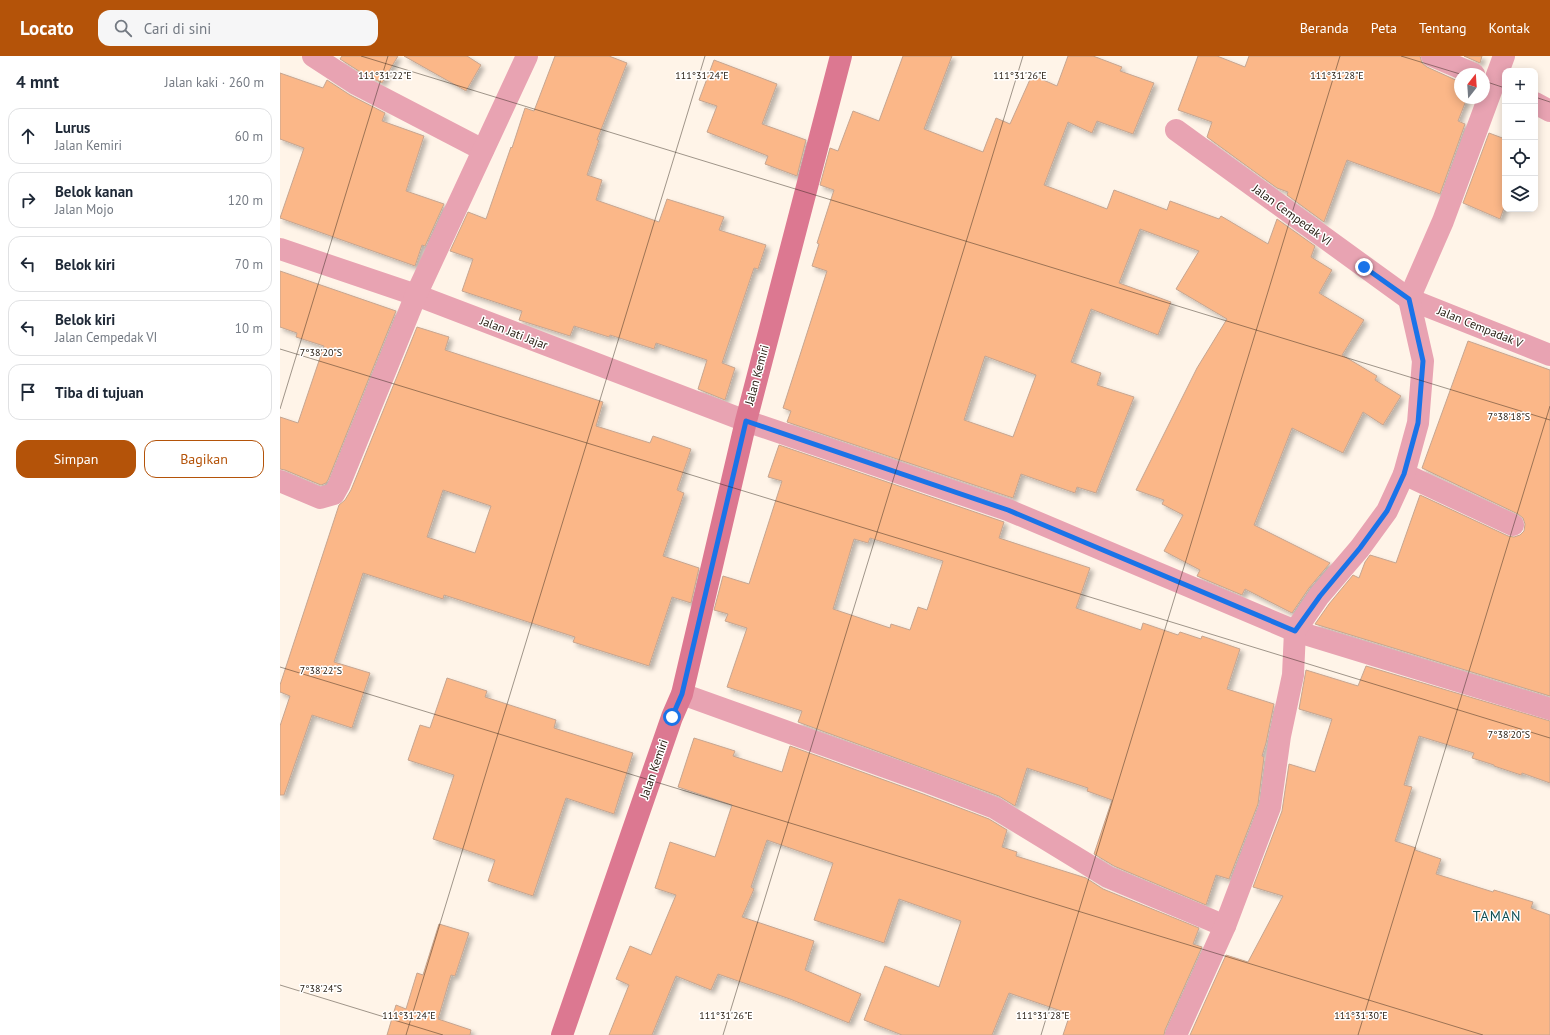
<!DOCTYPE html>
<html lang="id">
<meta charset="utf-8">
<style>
body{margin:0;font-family:"PT Sans",sans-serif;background:#f6f6f7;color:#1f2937}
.controls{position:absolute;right:12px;top:12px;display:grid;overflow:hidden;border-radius:8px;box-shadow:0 2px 10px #0003}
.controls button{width:36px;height:36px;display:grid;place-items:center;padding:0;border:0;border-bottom:1px solid #e0e1e3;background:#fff;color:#1f2937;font:20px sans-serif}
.compass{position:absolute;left:1174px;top:12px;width:36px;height:36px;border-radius:50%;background:#fff;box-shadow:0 2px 10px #0003;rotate:17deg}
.stop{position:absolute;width:12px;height:12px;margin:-9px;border:3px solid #1a73e8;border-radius:50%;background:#fff}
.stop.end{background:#1a73e8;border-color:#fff;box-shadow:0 1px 4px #0008}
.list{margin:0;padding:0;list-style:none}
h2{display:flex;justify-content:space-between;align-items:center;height:52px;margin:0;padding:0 16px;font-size:17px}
h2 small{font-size:13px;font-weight:400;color:#747a83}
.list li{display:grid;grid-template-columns:26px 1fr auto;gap:12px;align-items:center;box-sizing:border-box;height:56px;margin:0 8px 8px;padding:0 8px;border:1px solid #e0e1e3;border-radius:12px}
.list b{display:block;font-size:15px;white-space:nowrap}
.list p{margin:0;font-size:13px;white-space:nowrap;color:#747a83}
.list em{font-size:13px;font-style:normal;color:#747a83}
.actions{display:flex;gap:8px;padding:12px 16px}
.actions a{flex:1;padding:9px 0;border:1px solid #b45309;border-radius:12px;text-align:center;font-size:14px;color:#b45309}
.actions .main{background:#b45309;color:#fff}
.icon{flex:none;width:22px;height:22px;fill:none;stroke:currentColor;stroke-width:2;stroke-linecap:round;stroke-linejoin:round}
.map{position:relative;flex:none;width:1270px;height:979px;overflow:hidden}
header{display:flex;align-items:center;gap:24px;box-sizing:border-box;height:56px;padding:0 20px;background:#b45309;color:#fff}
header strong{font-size:19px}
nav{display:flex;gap:22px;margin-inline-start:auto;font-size:14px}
.search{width:280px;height:36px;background:#f6f6f7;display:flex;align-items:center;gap:10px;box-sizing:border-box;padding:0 14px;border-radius:12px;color:#747a83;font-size:15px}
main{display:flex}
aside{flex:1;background:#fff}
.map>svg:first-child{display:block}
.building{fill:#fbb788;stroke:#c6a590;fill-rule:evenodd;filter:url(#shadow)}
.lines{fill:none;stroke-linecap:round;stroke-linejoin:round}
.street{stroke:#e8a3b2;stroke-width:22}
.secondary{stroke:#dc7891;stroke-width:22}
.route{stroke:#1a73e8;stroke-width:5}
.ticks{fill:none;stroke:#2b2116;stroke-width:1;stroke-opacity:0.45}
.labels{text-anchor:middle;stroke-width:3;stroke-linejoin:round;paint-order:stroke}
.street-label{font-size:12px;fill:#2b2116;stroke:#fff}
.quarter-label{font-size:14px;letter-spacing:1px;fill:#0e4d52;stroke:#fff}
.ticks-label{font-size:10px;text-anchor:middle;fill:#2b2116;stroke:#fff;stroke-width:3;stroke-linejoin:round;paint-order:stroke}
</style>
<header>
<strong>Locato</strong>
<div class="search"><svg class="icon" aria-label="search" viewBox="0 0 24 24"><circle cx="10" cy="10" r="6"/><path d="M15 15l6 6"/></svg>Cari di sini</div>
<nav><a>Beranda</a><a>Peta</a><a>Tentang</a><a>Kontak</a></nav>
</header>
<main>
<aside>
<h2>4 mnt<small>Jalan kaki · 260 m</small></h2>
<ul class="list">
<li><svg class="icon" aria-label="ahead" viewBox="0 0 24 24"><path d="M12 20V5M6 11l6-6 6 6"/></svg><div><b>Lurus</b><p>Jalan Kemiri</p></div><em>60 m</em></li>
<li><svg class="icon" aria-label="right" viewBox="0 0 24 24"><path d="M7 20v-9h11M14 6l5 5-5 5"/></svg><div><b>Belok kanan</b><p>Jalan Mojo</p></div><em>120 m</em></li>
<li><svg class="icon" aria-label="left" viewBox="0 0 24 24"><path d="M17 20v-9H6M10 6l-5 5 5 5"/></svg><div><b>Belok kiri</b></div><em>70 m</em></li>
<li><svg class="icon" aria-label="left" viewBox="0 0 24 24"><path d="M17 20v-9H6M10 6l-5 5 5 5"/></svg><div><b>Belok kiri</b><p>Jalan Cempedak VI</p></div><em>10 m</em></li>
<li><svg class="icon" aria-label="arrive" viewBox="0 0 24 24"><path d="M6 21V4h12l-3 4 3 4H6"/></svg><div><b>Tiba di tujuan</b></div></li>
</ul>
<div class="actions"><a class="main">Simpan</a><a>Bagikan</a></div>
</aside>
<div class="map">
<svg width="1270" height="979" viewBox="0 0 1270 979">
<defs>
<filter id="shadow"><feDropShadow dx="3.5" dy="3.5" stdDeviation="2" flood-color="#0004"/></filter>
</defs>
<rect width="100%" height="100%" fill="#fff4e8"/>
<g class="building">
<path d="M62,0H118L102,27L82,17L60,3Z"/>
<path d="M124,0H187L201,9L186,35Z"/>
<path d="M275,0H329L347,7L317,84H319L307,119L322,124L316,144L379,166L387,143L444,161L439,174L486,189L478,213L474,212L442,307L455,312L445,344L418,333L427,304L376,287L374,293L330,279L329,281L294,270L290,280L239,264L242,255L182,235L193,203L170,195L188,156L206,163L231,91L232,92L245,52L254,55Z"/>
<path d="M623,0H672L644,73L703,96L716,62L730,68L752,19L777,30L788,0H813L842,11L840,15L874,27L853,78L817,65L812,77L788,66L764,129L827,153L834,134L887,154L890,145L939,163L941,160L988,188L997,163L1035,190L1031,201L1052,214L1039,237L1084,264L1062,299L1097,320L1095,324L1121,340L1103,369L1083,356L1063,397L1012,372L974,469L1050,507L1029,532L1012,557L965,533L962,539L917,520L920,514L884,495L903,459L882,448L884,444L856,434L917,312L947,263L896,233L919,195L860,173L839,227L891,246L878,279L811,253L791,306L821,317L817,329L854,341L816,437L797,431L795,437L741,418L733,442L507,366L511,355L503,352L547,215L532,210L539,188L537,187L554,134L540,129L550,92L558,95L573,55L599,65ZM705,300L756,319L733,381L684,364Z"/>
<path d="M918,0H937L965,11L969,0H1140L1142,7L1147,11L1180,26V42H1187L1178,65L1185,68L1160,138L1067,104L1044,166L1007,139L1008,136L997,132L927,81L932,66L898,54Z"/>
<path d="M1184,0H1202L1200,7Z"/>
<path d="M434,4L497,28L482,68L526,84L517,120L485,108L488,100L427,76L437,50L419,44Z"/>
<path d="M0,17L43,32L47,24L70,39L105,57L102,65L144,80L126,135L164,148L145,190L142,189L135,210L0,162L24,92L0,83Z"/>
<path d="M1209,77L1225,83V149L1220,163L1183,147Z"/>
<path d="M0,215L116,255L48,424L46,427L41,429L5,414L0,413V361L18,367L44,290L16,281L17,277L0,271Z"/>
<path d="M137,271L169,281L165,294L323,346L316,370L370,387L373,380L411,393L397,434L404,437L383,500L419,512L411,547L392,541L369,610L293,586L295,581L164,539L163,543L83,517L54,606L90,617L72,672L32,659L4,739H0V670L10,640L0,636V629L59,449L65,444L71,434ZM163,434L211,450L195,497L147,481Z"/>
<path d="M1188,285L1270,314V640L1035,568L1049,548L1073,519L1079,522L1085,506L1090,499L1116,507L1140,439L1228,480L1234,481L1240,479L1244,475L1245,468L1243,462L1238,458L1142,412Z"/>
<path d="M499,389L724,466L719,482L810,512L796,552L861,574L863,567L898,579L900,576L921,583L922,580L960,593L947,633L994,648L986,687L982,700L984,701L978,748L949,823L936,819L926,849L834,810L814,798L832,744L807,735L808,732L747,712L735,750L719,740L518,666L522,655L447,631L467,572L445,565L448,558L434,554L443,520L469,528L502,425L488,421ZM590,482L663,505L647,554L638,551L630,574L611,568L610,572L553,553L574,483L588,487Z"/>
<path d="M1086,610L1270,665V727L1242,717L1241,719L1214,710V709L1192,702L1194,697L1139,680L1124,729L1132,731L1115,785L1136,792L1135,794L1161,803L1156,818L1213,836L1214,834L1253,846L1251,852L1270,859V979H910L946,899L968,906L1003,840L973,831L1002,755L1009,708L1035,716L1052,663L1019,653L1026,614L1078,630Z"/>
<path d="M167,622L207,635L205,641L276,664L274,672L353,697L334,758L286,742L253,840L208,825L215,804L153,783L174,719L128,704L140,669L150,672Z"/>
<path d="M414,682L455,695L453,700L502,716L510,690L643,738L709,763L727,774L722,791L737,796L736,800L806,822L823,833L919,872L913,888L922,891L885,974L884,979H783L790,958L729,937L712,979H622L584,964L605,910L659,931L681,865L619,843L604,887L534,864L553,807L487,784L471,831L474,833L462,861L534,885L525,914L581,938L569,967L510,943L438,918L431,934L396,920L372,979H329L349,929L336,923L350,890L371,899L396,839L375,832L390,786L435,801L452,749L398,731Z"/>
<path d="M159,868L189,877L175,920L171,919L158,963L191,974L190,979H107L116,949L126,953L137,917L143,919Z"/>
</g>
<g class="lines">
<g class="street">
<path d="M33,0L76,28L203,94"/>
<path d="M1152,0L1194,18"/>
<path d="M1255,47L1270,55"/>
<path d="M896,74L1129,243L1270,299"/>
<path d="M0,193L136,239L466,365L728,454L1015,575L1270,653"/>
<path d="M1124,418L1233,469"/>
<path d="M0,425L40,442L54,438L59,429L136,239L247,0"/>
<path d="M402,638L647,726L715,752L828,821L945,870"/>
<path d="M896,979L945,870L990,751L1000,680L1013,619L1015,575L1039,540L1080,492L1107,455L1124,418L1138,367L1143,305L1129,243L1163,165L1224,0"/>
</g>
<path class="secondary" d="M282,979L392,661L402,638L466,365L561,0"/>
</g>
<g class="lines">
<path class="route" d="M392,661L402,638L466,365L728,454L1015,575L1040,540L1080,492L1107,455L1124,418L1138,367L1143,305L1129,243L1084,211"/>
</g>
<path class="ticks" d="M81,0L1270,364M1121,0L1180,18M1204,25L1225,32M1255,41L1270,46M0,293L1270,682M0,353L108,0M0,611L1203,979M0,929L163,979M126,979L425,0M443,979L743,0M761,979L1060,0M1078,979L1270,350"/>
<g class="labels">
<g class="street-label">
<text transform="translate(1012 159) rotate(36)" y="4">Jalan Cempedak VI</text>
<text transform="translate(1200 271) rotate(22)" y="4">Jalan Cempadak V</text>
<text transform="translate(234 277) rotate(21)" y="4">Jalan Jati Jajar</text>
<text transform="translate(477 319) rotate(-75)" y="4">Jalan Kemiri</text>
<text transform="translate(374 713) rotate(-71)" y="4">Jalan Kemiri</text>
</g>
<g class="quarter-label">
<text x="1217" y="865">TAMAN</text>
</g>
</g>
<g class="ticks-label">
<text x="105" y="23">111°31'22"E</text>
<text x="422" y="23">111°31'24"E</text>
<text x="740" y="23">111°31'26"E</text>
<text x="1057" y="23">111°31'28"E</text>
<text x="41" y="300">7°38'20"S</text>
<text x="1229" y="364">7°38'18"S</text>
<text x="41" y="618">7°38'22"S</text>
<text x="1229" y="682">7°38'20"S</text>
<text x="41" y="936">7°38'24"S</text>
<text x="129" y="963">111°31'24"E</text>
<text x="446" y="963">111°31'26"E</text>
<text x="763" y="963">111°31'28"E</text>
<text x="1081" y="963">111°31'30"E</text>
</g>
</svg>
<div class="controls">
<button>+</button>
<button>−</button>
<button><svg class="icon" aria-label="locate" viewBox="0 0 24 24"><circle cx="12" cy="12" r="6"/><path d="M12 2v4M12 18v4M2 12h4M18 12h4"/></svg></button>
<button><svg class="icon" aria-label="layers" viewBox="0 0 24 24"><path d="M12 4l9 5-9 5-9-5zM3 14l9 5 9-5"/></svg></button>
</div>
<svg class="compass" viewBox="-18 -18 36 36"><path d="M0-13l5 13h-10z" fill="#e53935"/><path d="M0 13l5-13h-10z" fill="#747a83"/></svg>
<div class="stop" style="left:392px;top:661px"></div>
<div class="stop end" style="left:1084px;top:211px"></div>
</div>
</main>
